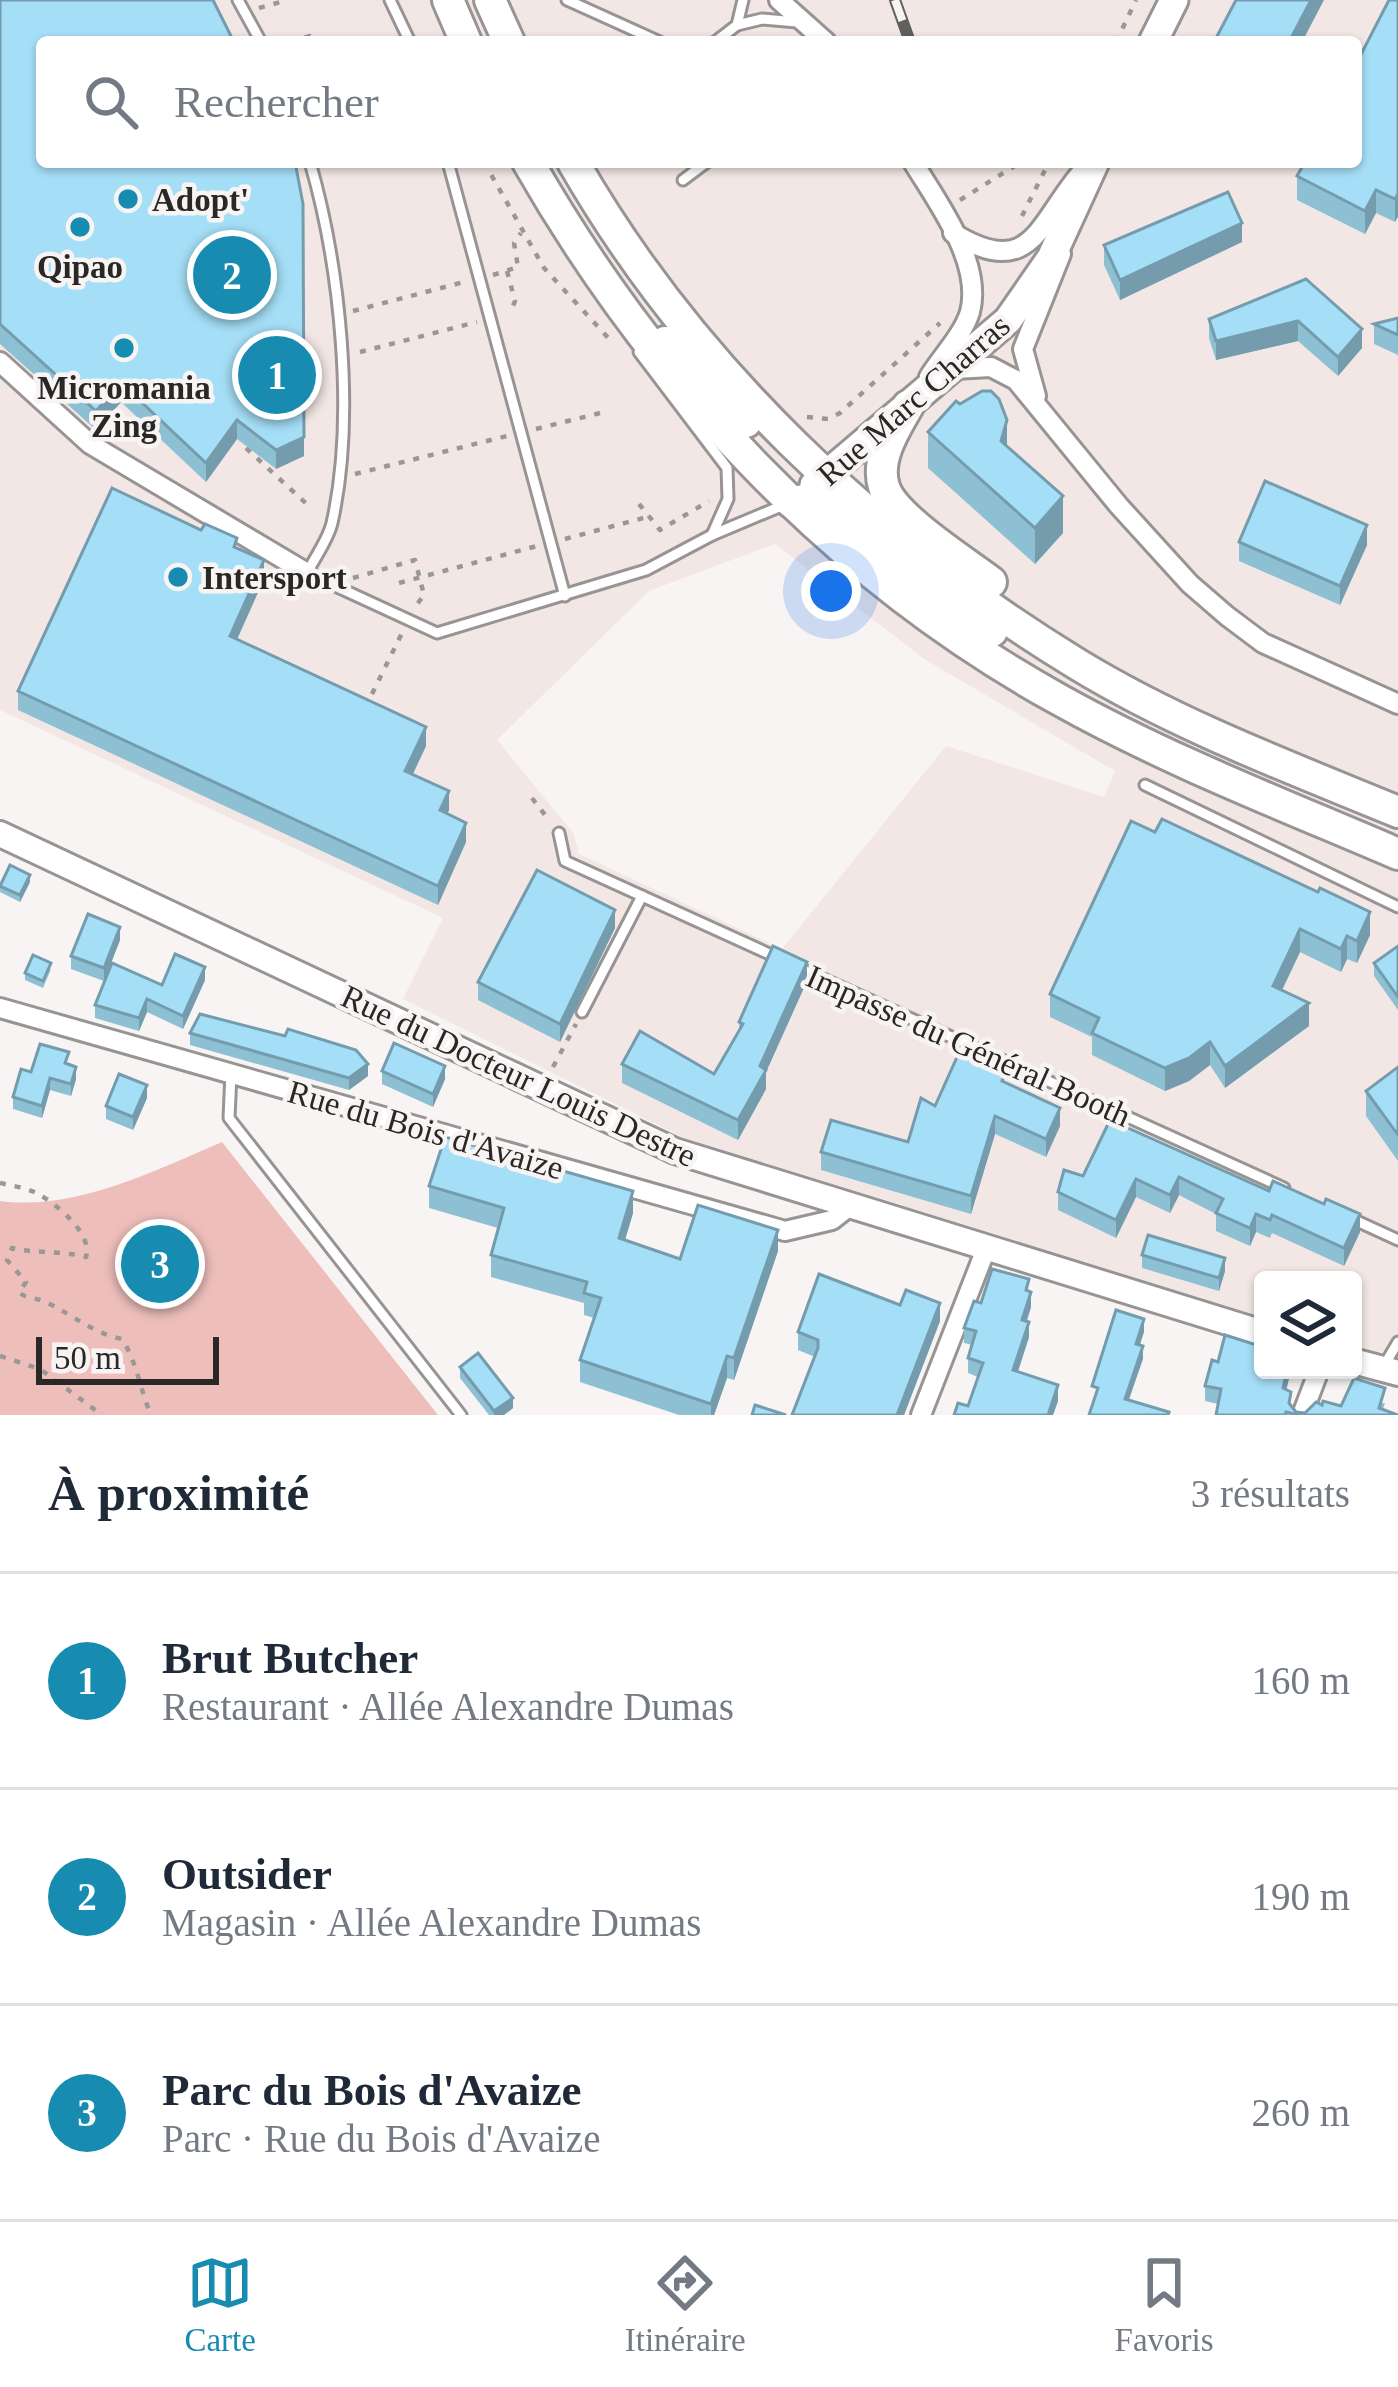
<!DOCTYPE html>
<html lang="fr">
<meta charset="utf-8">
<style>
body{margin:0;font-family:"Times New Roman",serif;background:#f2f2f3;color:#1f2937}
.controls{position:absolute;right:36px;bottom:36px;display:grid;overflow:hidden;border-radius:12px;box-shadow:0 3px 9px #0004}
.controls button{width:108px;height:108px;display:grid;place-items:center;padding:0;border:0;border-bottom:3px solid #e0e1e3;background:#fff;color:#1f2937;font:60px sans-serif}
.scale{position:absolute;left:36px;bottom:30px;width:183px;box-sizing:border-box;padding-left:12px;border:6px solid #292827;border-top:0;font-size:33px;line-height:42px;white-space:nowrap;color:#292827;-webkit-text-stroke:9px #f8f4f4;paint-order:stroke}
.you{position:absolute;left:831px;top:591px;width:42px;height:42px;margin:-30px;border:9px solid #fff;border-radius:50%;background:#1a73e8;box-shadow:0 0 0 18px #1a73e833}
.badge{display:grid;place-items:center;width:78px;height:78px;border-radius:50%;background:#188bb0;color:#fff;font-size:39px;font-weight:700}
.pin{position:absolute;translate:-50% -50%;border:6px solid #fff;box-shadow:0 3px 12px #0006}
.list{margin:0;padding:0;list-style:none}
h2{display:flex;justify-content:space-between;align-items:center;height:156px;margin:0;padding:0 48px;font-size:51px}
h2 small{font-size:39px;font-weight:400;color:#747a83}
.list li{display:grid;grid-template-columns:78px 1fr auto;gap:36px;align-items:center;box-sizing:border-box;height:216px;padding:0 48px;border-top:3px solid #e0e1e3}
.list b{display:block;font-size:45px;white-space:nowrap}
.list p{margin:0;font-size:39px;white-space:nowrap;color:#747a83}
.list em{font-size:39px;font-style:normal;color:#747a83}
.icon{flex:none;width:66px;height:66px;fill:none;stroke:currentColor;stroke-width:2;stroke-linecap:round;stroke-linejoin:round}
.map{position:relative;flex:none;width:1398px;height:1415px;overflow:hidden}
.search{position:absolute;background:#fff;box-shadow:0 3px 9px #0004;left:36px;right:36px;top:36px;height:132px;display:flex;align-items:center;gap:30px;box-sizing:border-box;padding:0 42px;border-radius:12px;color:#747a83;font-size:45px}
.sheet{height:804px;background:#fff}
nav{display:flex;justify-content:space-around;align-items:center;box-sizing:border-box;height:168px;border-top:3px solid #e0e1e3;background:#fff;font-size:33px;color:#747a83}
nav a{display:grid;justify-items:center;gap:6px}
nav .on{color:#188bb0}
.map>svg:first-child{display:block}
.built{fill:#f3e7e5;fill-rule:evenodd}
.green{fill:#eebfba}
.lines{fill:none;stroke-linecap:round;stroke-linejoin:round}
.service-casing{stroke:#989494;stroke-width:15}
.minor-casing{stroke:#989494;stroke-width:24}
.tertiary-casing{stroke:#989494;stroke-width:30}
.secondary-casing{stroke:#989494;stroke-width:33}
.primary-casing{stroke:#989494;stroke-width:36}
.path{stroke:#9a9797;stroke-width:4.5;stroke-dasharray:6 9;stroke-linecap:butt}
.service{stroke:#fff;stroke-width:9}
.minor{stroke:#fff;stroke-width:18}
.tertiary{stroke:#fff;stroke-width:24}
.secondary{stroke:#fff;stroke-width:27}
.primary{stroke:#fff;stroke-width:30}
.rail-casing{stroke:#62605f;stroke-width:12}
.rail{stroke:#f8f4f4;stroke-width:8;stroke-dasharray:22;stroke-linecap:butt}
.wall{fill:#8ec0d4}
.shaded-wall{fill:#749cad}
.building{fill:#a5dff7;stroke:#749cad;stroke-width:3}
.poi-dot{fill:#188bb0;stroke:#f8f4f4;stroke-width:4.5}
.labels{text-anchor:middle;stroke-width:9;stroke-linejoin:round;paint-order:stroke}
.poi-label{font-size:33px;font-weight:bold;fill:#292827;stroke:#f8f4f4;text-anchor:start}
.street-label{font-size:33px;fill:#292827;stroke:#f8f4f4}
</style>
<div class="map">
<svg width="1398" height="1415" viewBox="0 0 1398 1415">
<rect width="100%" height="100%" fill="#f8f4f4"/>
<path class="built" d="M0,0H1398V1357L1353,1345V1280H1263V1317L682,1137L403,999L443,918L0,710ZM42,42H1356V162H42ZM775,544L924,659L1115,771L1104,797L946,746L782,949L579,854L574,834L497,740L649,591Z"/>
<path class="green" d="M222,1142L438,1415H0V1201C75,1211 154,1171 222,1142Z"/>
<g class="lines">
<g class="service-casing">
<g id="service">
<path d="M238,0L261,42"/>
<path d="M390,0L410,42"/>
<path d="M567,0L660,42"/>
<path d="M737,25L762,19L797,22"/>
<path d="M715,42L737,25L743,0"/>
<path d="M310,162C340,266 356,416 332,523C328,540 315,557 307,573L437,633L646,570L712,535L786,504"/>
<path d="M448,162L565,596"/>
<path d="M683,180L707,162"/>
<path d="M639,352L727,468L728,499L712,535"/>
<path d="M1145,785L1398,907"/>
<path d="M559,833L565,861L776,957"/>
<path d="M797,967L1284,1188"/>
<path d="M582,1012L642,896"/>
<path d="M231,1073L229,1118L461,1415"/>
<path d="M1348,1217L1398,1240"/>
<path d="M1385,1364L1398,1342"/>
</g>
</g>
<g class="minor-casing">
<g id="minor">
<path d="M779,0L826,42"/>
<path d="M913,162C937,202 983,262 970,312C963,335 942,356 929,377"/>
<path d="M953,233C1031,281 1038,224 1080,174"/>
<path d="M0,362L90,444L307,573"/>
<path d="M954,369L991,367L1016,380L1119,506L1190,584L1227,616L1263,643L1398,704"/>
<path d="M1036,396L1023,349L1061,254"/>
<path d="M0,1008L785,1231L832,1220L850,1206"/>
<path d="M921,1415L986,1249"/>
<path d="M1302,1415L1319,1370"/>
</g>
</g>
<g class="tertiary-casing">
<g id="tertiary">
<path d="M0,834L675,1151L1263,1333"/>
<path d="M1353,1361L1398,1373"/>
</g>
</g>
<g class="secondary-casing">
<g id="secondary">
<path d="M1153,42L1174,0"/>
<path d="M814,485L1008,320L1051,258L1095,162"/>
</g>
</g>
<g class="primary-casing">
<g id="primary">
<path d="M448,0L466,42"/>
<path d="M490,0L509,42"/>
<path d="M528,162C655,384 834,575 1058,699C1167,760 1284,805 1398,854"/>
<path d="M573,162C691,368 874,540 1077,664C1177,725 1289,767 1398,812"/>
<path d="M665,342L746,422"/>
<path d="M908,406C895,429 875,459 884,487C893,517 965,562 991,582"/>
<path d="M791,502L811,499L826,505L904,571L992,631"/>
</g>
</g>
<g class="path">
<path d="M259,8L288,0"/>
<path d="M290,42L310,36L317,42"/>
<path d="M1116,42L1136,0"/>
<path d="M484,162L544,268L612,342"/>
<path d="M960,200L1021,162"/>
<path d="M1022,216L1049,162"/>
<path d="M507,271L515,301L513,306"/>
<path d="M493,275L518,267L514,243L521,233"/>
<path d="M353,311L464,282"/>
<path d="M360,352L477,322"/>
<path d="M807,417L828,419L840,413L940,323"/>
<path d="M536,429L600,413"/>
<path d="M246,448L311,508"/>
<path d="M355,474L507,436"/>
<path d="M639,504L660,530L709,501"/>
<path d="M565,539L647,517"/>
<path d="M353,578L415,560L424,595L415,607"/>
<path d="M399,583L537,546"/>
<path d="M372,694L402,633"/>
<path d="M532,798L548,819"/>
<path d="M553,1067L576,1024"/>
<path d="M0,1183C13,1186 28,1188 40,1195C59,1206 93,1235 86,1257C61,1250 37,1254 12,1248L7,1260L26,1282L19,1293C29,1299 38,1298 48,1303C74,1316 93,1333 122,1339C137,1362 140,1390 151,1415"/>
<path d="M0,1356L40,1369L102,1415"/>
</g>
<use href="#service" class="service"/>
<use href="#minor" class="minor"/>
<use href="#tertiary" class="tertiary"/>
<use href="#secondary" class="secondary"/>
<use href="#primary" class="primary"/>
<g class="rail-casing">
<path id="rail" d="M895,0L910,42"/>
</g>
<use href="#rail" class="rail"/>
</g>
<g class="wall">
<path d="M0,0L304,456L276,469L237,439L206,482L121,402L96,430L0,344Z"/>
<path d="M1398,0L1395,222L1376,213L1365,234L1297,200V176Z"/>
<path d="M1242,242L1120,300L1104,265V245Z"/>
<path d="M1306,279L1362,348L1338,376L1298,341L1216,360L1209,338V319Z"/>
<path d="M1398,318V355L1374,344V324Z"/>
<path d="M928,432L1007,446L1063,533L1035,564L928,468Z"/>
<path d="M1239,542L1367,545L1340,605L1239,561Z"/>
<path d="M237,548L264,579L237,639L426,746L412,775L449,810L447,814L466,842L438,905L18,710V691Z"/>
<path d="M1155,832L1318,892L1370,935L1357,963L1347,959L1341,972L1300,952L1282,990L1309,1026L1225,1088L1210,1065L1189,1081L1165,1091L1092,1055V1037L1050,1017V994Z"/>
<path d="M30,882L20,902L0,892V886Z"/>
<path d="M615,928L560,1042L478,1000V982Z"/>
<path d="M120,940L104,981L71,969V956Z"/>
<path d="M1398,946V1010L1374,976V963Z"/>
<path d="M51,969L43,988L25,980V973Z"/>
<path d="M205,980L183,1029L147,1012L139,1031L95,1018V1005L162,985Z"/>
<path d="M807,981L766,1072V1089L738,1140L622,1083V1064L714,1074L739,1032V1022Z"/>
<path d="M190,1033L368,1076L349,1090L190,1045Z"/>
<path d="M69,1065L76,1079L71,1096L50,1090L42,1118L13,1109V1097L31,1072Z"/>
<path d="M1398,1067V1161L1366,1116V1091Z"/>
<path d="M382,1071L445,1079L433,1107L382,1084Z"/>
<path d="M1009,1084L1060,1126L1046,1157L995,1134L971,1214L821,1170V1152L908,1142L935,1106Z"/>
<path d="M147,1098L133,1130L106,1119V1106Z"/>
<path d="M1110,1120L1360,1232L1344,1266L1272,1233L1270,1238L1256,1232L1250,1246L1216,1231V1214L1179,1195L1170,1213L1136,1197L1116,1238L1058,1210V1192L1083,1176Z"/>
<path d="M429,1186L633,1213L625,1240L680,1259L778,1251L734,1380L727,1378L714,1415H679L580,1382V1360L594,1318L584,1315V1303L491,1277V1255L498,1228L429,1208Z"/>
<path d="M1142,1255L1225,1271L1219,1291L1142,1268Z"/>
<path d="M1029,1291L1031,1307L1027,1321L1029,1337L1018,1372L1058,1401L1053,1415H954L968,1406L978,1377L968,1373V1358L972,1345L964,1343V1328L981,1303Z"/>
<path d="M940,1321L904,1415H792L815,1357L798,1350V1332Z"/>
<path d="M1218,1362L1291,1370L1286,1390L1291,1405L1296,1412L1305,1413L1322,1405L1341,1406L1385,1403L1383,1409L1398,1415H1216L1218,1404L1205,1401V1386Z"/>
<path d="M460,1367L513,1408L504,1415H489L460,1378Z"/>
</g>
<g class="shaded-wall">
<path d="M1311,0H1324L1302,42H1289Z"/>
<path d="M1376,190V213L1365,234V211Z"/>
<path d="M1398,194V217L1395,222V199Z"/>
<path d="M1242,223V242L1120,300V280Z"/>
<path d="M1298,321V341L1216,360V341Z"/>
<path d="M1362,329V348L1338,376V357Z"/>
<path d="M121,383V402L96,430V411Z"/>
<path d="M237,420V439L206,482V463Z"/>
<path d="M1007,420V457L1001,441Z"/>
<path d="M304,437V456L276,469V450Z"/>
<path d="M1063,496V533L1035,564V528Z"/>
<path d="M1367,525V545L1340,605V586Z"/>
<path d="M264,560V579L230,655V636Z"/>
<path d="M426,727V746L405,791V771Z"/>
<path d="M449,791V810L440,829V810Z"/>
<path d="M466,823V842L438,905V886Z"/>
<path d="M30,875V882L20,902V895Z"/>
<path d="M615,910V928L560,1042V1024Z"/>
<path d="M1370,912V935L1357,963V941Z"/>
<path d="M120,927V940L104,981V968Z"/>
<path d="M1300,929V952L1273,1009V986Z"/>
<path d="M1347,936V959L1341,972V949Z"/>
<path d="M807,962V981L766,1072V1089L738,1140V1120Z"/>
<path d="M205,967V980L183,1029V1016Z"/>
<path d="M147,999V1012L139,1031V1018Z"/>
<path d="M1309,1003V1026L1225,1088V1066Z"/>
<path d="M1210,1042V1065L1189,1081L1165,1091V1068Z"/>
<path d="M368,1064V1076L349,1090V1078Z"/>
<path d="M445,1066V1079L433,1107V1094Z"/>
<path d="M76,1067V1079L71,1096V1084Z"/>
<path d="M50,1078V1090L42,1118V1106Z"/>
<path d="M147,1085V1098L133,1130V1117Z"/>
<path d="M1060,1108V1126L1046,1157V1139Z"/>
<path d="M995,1116V1134L971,1214V1196Z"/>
<path d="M1179,1177V1195L1170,1213V1195Z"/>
<path d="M1136,1179V1197L1116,1238V1220Z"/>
<path d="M633,1191V1213L619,1260V1238Z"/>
<path d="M1256,1214V1232L1250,1246V1228Z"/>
<path d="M1360,1214V1232L1344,1266V1248Z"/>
<path d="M778,1230V1251L734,1380V1358Z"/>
<path d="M1225,1258V1271L1219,1291V1278Z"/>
<path d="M1031,1292V1307L1022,1335V1320Z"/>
<path d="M940,1303V1321L904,1415H897Z"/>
<path d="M1144,1319V1332L1136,1357V1344Z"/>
<path d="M1029,1322V1337L1013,1386V1370Z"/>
<path d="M1143,1346V1359L1125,1411V1399Z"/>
<path d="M727,1356V1378L714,1415H711V1404Z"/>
<path d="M1287,1370H1291L1283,1404V1388Z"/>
<path d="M1058,1385V1401L1053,1415H1048Z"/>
<path d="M513,1398V1408L504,1415H494V1411Z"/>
</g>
<g class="building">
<path d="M0,0H213L234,42H42V162H295L303,204L304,437L276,450L237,420L206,463L121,383L96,411L0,324Z"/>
<path d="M1236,0H1311L1289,42H1214Z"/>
<path d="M1389,0H1398V194L1395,199L1376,190L1365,211L1297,176L1305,162H1356V64Z"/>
<path d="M1228,192L1242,223L1120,280L1104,245Z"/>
<path d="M1306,279L1362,329L1338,357L1298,321L1216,341L1209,319Z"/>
<path d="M1398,318V335L1374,324Z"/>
<path d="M982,391H991L999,399L1007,420L1001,441L1063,496L1035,528L928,432L956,401L960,404Z"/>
<path d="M1265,481L1367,525L1340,586L1239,542Z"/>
<path d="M112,488L201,530L205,524L237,538L234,547L264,560L230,636L426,727L405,771L449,791L440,810L466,823L438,886L18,691Z"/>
<path d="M1162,819L1318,892L1320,888L1370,912L1357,941L1347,936L1341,949L1300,929L1273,986L1309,1003L1225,1066L1210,1042L1189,1058L1165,1068L1092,1033L1099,1018L1050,994L1131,821L1155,832Z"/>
<path d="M10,865L30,875L20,895L0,886Z"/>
<path d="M537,870L615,910L560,1024L478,982Z"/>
<path d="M88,914L120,927L104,968L71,956Z"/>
<path d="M773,946L807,962L760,1066L766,1070L738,1120L622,1064L640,1031L714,1074L743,1024L739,1022Z"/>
<path d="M1398,946V997L1374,963Z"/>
<path d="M175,954L205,967L183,1016L147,999L139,1018L95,1005L112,963L162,985Z"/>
<path d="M33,955L51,963L43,981L25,973Z"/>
<path d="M200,1014L285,1036L288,1029L356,1050L368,1064L349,1078L190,1033Z"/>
<path d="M394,1043L445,1066L433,1094L382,1071Z"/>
<path d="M40,1044L69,1052L65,1063L76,1067L71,1084L50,1078L42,1106L13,1097L21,1069L31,1072Z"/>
<path d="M962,1046L1009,1066L1002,1081L1060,1108L1046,1139L995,1116L971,1196L821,1152L831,1120L908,1142L921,1098L935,1106Z"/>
<path d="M1398,1067V1135L1366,1091Z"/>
<path d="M119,1074L147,1085L133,1117L106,1106Z"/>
<path d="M1110,1120L1269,1191L1273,1181L1324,1204L1326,1199L1360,1214L1344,1248L1272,1215L1270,1220L1256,1214L1250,1228L1216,1213L1223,1199L1179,1177L1170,1195L1136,1179L1116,1220L1058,1192L1064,1170L1083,1176Z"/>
<path d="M445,1137L633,1191L619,1238L680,1259L698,1205L778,1230L734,1358L727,1356L711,1404L580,1360L601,1298L584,1293L587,1282L491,1255L504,1208L429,1186Z"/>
<path d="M1148,1235L1225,1258L1219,1278L1142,1255Z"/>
<path d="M992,1269L1029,1279L1026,1290L1031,1292L1022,1320L1029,1322L1013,1370L1058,1385L1048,1415H954L958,1403L968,1406L983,1363L968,1358L976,1331L964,1328L974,1301L981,1303Z"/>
<path d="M819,1274L900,1305L906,1290L940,1303L897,1415H792L818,1348V1340L798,1332Z"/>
<path d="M1116,1310L1144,1319L1136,1344L1143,1346L1125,1399L1169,1412L1168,1415H1089L1098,1388L1092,1386Z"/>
<path d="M1225,1335L1263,1347V1370H1287L1283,1388L1291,1392L1289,1403L1296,1412L1305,1413L1316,1402L1322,1405L1323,1401L1341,1406L1354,1378L1385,1388L1379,1408L1398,1415H1298L1286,1412L1285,1415H1216L1221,1389L1205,1386L1212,1360L1218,1362Z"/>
<path d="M478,1353L513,1398L494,1411L460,1367Z"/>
<path d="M755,1405L786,1415H752Z"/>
</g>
<g class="poi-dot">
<circle cx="128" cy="199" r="12"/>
<circle cx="80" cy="227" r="12"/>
<circle cx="124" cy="348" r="12"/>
<circle cx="178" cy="577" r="12"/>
</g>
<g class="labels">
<g class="poi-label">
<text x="152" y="211">Adopt'</text>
<text x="80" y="278" text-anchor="middle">Qipao</text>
<text x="124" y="399" text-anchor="middle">Micromania<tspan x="124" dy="38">Zing</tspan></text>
<text x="202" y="589">Intersport</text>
</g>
<g class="street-label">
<text transform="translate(913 399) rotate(-41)" y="12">Rue Marc Charras</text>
<text transform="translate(969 1045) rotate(24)" y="12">Impasse du Général Booth</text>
<text transform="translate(519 1075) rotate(25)" y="12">Rue du Docteur Louis Destre</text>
<text transform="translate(426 1129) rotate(16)" y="12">Rue du Bois d'Avaize</text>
</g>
</g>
</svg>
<div class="controls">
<button><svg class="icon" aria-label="layers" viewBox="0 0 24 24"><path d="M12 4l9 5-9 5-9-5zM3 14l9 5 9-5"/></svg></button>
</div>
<div class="scale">50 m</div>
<div class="you"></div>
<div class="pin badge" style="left:277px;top:375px">1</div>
<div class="pin badge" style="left:232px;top:275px">2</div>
<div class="pin badge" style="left:160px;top:1264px">3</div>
<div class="search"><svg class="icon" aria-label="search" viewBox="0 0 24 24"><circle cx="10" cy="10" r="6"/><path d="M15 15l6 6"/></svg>Rechercher</div>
</div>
<section class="sheet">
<h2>À proximité<small>3 résultats</small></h2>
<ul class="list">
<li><span class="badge">1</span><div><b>Brut Butcher</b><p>Restaurant · Allée Alexandre Dumas</p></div><em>160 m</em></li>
<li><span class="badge">2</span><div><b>Outsider</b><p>Magasin · Allée Alexandre Dumas</p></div><em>190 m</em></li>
<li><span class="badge">3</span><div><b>Parc du Bois d'Avaize</b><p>Parc · Rue du Bois d'Avaize</p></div><em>260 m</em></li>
</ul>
</section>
<nav>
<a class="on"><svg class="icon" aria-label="map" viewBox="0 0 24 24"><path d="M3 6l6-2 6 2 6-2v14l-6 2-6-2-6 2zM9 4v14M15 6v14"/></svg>Carte</a>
<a><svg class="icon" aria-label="directions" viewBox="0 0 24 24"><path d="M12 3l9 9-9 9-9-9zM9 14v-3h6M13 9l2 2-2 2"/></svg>Itinéraire</a>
<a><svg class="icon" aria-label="saved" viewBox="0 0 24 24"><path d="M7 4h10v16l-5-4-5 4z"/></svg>Favoris</a>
</nav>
